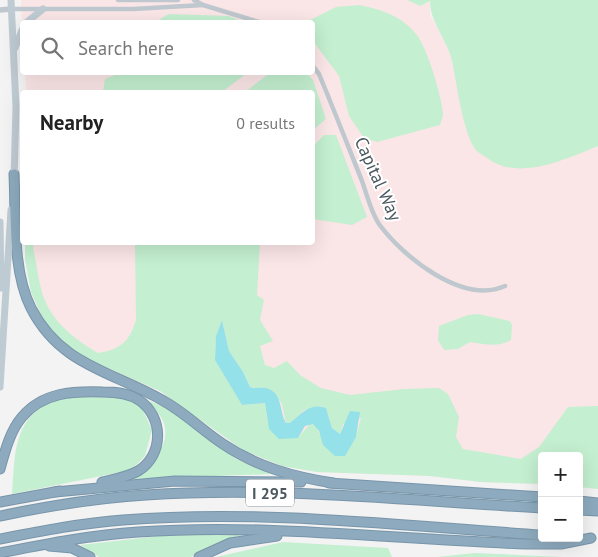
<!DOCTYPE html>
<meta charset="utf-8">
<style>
body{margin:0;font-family:"PT Sans",sans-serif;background:#f2f2f2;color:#222}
.controls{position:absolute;right:15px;bottom:15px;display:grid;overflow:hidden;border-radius:5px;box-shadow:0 5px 20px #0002}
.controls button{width:45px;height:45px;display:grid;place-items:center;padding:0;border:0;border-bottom:1px solid #e0e0e0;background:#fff;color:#222;font:25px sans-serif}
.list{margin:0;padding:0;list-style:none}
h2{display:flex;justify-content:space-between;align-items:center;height:65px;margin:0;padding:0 20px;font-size:21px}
h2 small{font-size:16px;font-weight:400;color:#767676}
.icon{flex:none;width:28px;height:28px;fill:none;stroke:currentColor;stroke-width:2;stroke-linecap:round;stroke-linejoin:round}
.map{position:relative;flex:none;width:598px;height:557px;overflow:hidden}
.search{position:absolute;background:#fff;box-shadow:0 5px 20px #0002;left:20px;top:20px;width:295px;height:55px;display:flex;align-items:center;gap:12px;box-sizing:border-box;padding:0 18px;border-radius:5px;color:#767676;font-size:19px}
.panel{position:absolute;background:#fff;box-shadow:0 5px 20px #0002;left:20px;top:90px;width:295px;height:155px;border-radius:5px}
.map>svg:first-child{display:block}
.medical{fill:#fbe6e7}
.green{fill:#c4efd0;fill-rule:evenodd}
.water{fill:#94e1e9}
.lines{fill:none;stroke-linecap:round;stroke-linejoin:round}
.motorway-casing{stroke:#7895aa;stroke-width:11}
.minor{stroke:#bfc8ce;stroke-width:4.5}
.tertiary{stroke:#bfc8ce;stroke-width:5.5}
.secondary{stroke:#bfcbd3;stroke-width:7}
.motorway{stroke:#8daabe;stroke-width:9}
.labels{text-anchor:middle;stroke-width:4;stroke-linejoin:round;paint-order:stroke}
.shield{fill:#fff;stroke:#818a8f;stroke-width:1}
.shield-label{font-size:16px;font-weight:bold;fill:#4b585f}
.street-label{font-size:18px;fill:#4b585f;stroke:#fff}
</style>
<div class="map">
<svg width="598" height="557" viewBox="0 0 598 557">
<rect width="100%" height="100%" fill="#f4f3f3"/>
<path class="medical" d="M21,0H407L420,6L430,1V15L449,49L457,83L543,165L598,146V489L579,487V456H542V484L481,482L430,476L317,472L282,466L243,450L160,391L121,375L43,319L31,292L25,259V243L312,242V92H26L25,73L312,72V22H22V29Z"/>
<g class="green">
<path d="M407,0H598V146C566,159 518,182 487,158C483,155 477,152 475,149C462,129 457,84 452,61C447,39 430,23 430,1L420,6Z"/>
<path d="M359,5C380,9 402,16 416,34C427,47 442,97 443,114C443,117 441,121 440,125L377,142L364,138L349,116L339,76L313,41L312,22H306L336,7Z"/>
<path d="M169,14L229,16L244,22H155Z"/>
<path d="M122,72H247V73L222,92H103L105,79Z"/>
<path d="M271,72L307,73L313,80L326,119L313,130L312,92H245Z"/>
<path d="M324,135H336L367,217L352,225L313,219V146Z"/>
<path d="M25,243H34L33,248C37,263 38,283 44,298C53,323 76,340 98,353C120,350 130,341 136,320L135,243H260L257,295L264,300L260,320L273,341L260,346L265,365L274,368L287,361L300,375L321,388L350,395L404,389L439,388L448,394L459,417L456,437L463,449L521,459L539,447L568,407L598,406V489L579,487V456H542V484L481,482L430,476L317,472L282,466L243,450L160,391L85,358L59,340L43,319L31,292L25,259ZM222,320L229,351L243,372L250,387L273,391L282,404L286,423H290L304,410L321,406L328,413L332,428L340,434L343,424L361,418L356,437L320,436L316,425L310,424L298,438L268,424L265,403L242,405L215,359L216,336Z"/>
<path d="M478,314L510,321L512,325L511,340C498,348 484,344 470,342L458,349L444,350L438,340L439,326L468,315Z"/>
<path d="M78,396L127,398L142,408L152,430L145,456L131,470L12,494C15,457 12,420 51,402C59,399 70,398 78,396Z"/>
<path d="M149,401L173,410L236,459L272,474L132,479C149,465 173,446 163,421C160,414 153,407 149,401Z"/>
<path d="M168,535H240L198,552L191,557H99L80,545Z"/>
<path d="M283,542L388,548L392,557H216Z"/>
<path d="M475,553L563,557H437Z"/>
</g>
<path class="water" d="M222,320L229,351L243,372L250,387C255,389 261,387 266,388C283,392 279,411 286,423H290C300,414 311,402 326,408L332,428L340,434L350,411L360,412L356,437L345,456H335L323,445L319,431L313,424L305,426L298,438L279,439L269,429L265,403L242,405L215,360L216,336Z"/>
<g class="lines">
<g class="motorway-casing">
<g id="motorway">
<path d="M14,174C16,215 12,271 31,308C60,365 111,371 162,400C184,412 202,430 223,444C257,467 294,477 333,483"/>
<path d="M0,469C5,451 10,431 22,417C43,392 73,391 103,392C116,392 128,393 139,400C164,417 164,455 138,471C128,477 114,479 102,482"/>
<path d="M329,483L542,497"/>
<path d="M55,492L175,481L301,482"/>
<path d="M579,501L598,503"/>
<path d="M0,502L60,491"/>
<path d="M579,510L598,511"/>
<path d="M0,516C48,506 97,498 146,495C277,486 410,501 542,508"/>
<path d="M0,539C41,531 82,523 123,520C262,509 403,526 542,535"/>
<path d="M49,546L72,548L90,557"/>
<path d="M0,553C46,544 91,535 138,532C267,523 397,540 527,544H561L591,538"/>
<path d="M199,557L230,543L277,536"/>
</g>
</g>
<g class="minor">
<path d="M118,0H178"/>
<path d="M194,0L203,5L259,22"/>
<path d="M11,9H133L203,5"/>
<path d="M312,65L319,74C334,110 348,146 362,181C367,195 371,212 379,224C403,257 463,305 505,286"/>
</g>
<path class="tertiary" d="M0,10L11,9"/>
<g class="secondary">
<path d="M11,0L16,107L14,179"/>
<path d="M27,22L43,9"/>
<path d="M15,48L22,30"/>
<path d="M0,222L1,288"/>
<path d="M0,387L11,210"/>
</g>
<use href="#motorway" class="motorway"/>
</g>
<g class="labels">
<rect class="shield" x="246" y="479.5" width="48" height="27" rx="4"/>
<g class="shield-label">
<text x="270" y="499">I 295</text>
</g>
<g class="street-label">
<text transform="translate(378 179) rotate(66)" y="6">Capital Way</text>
</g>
</g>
</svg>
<div class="controls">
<button>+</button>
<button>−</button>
</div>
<div class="search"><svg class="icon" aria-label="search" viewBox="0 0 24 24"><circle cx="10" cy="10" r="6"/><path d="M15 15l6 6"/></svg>Search here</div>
<section class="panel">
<h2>Nearby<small>0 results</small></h2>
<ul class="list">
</ul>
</section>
</div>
